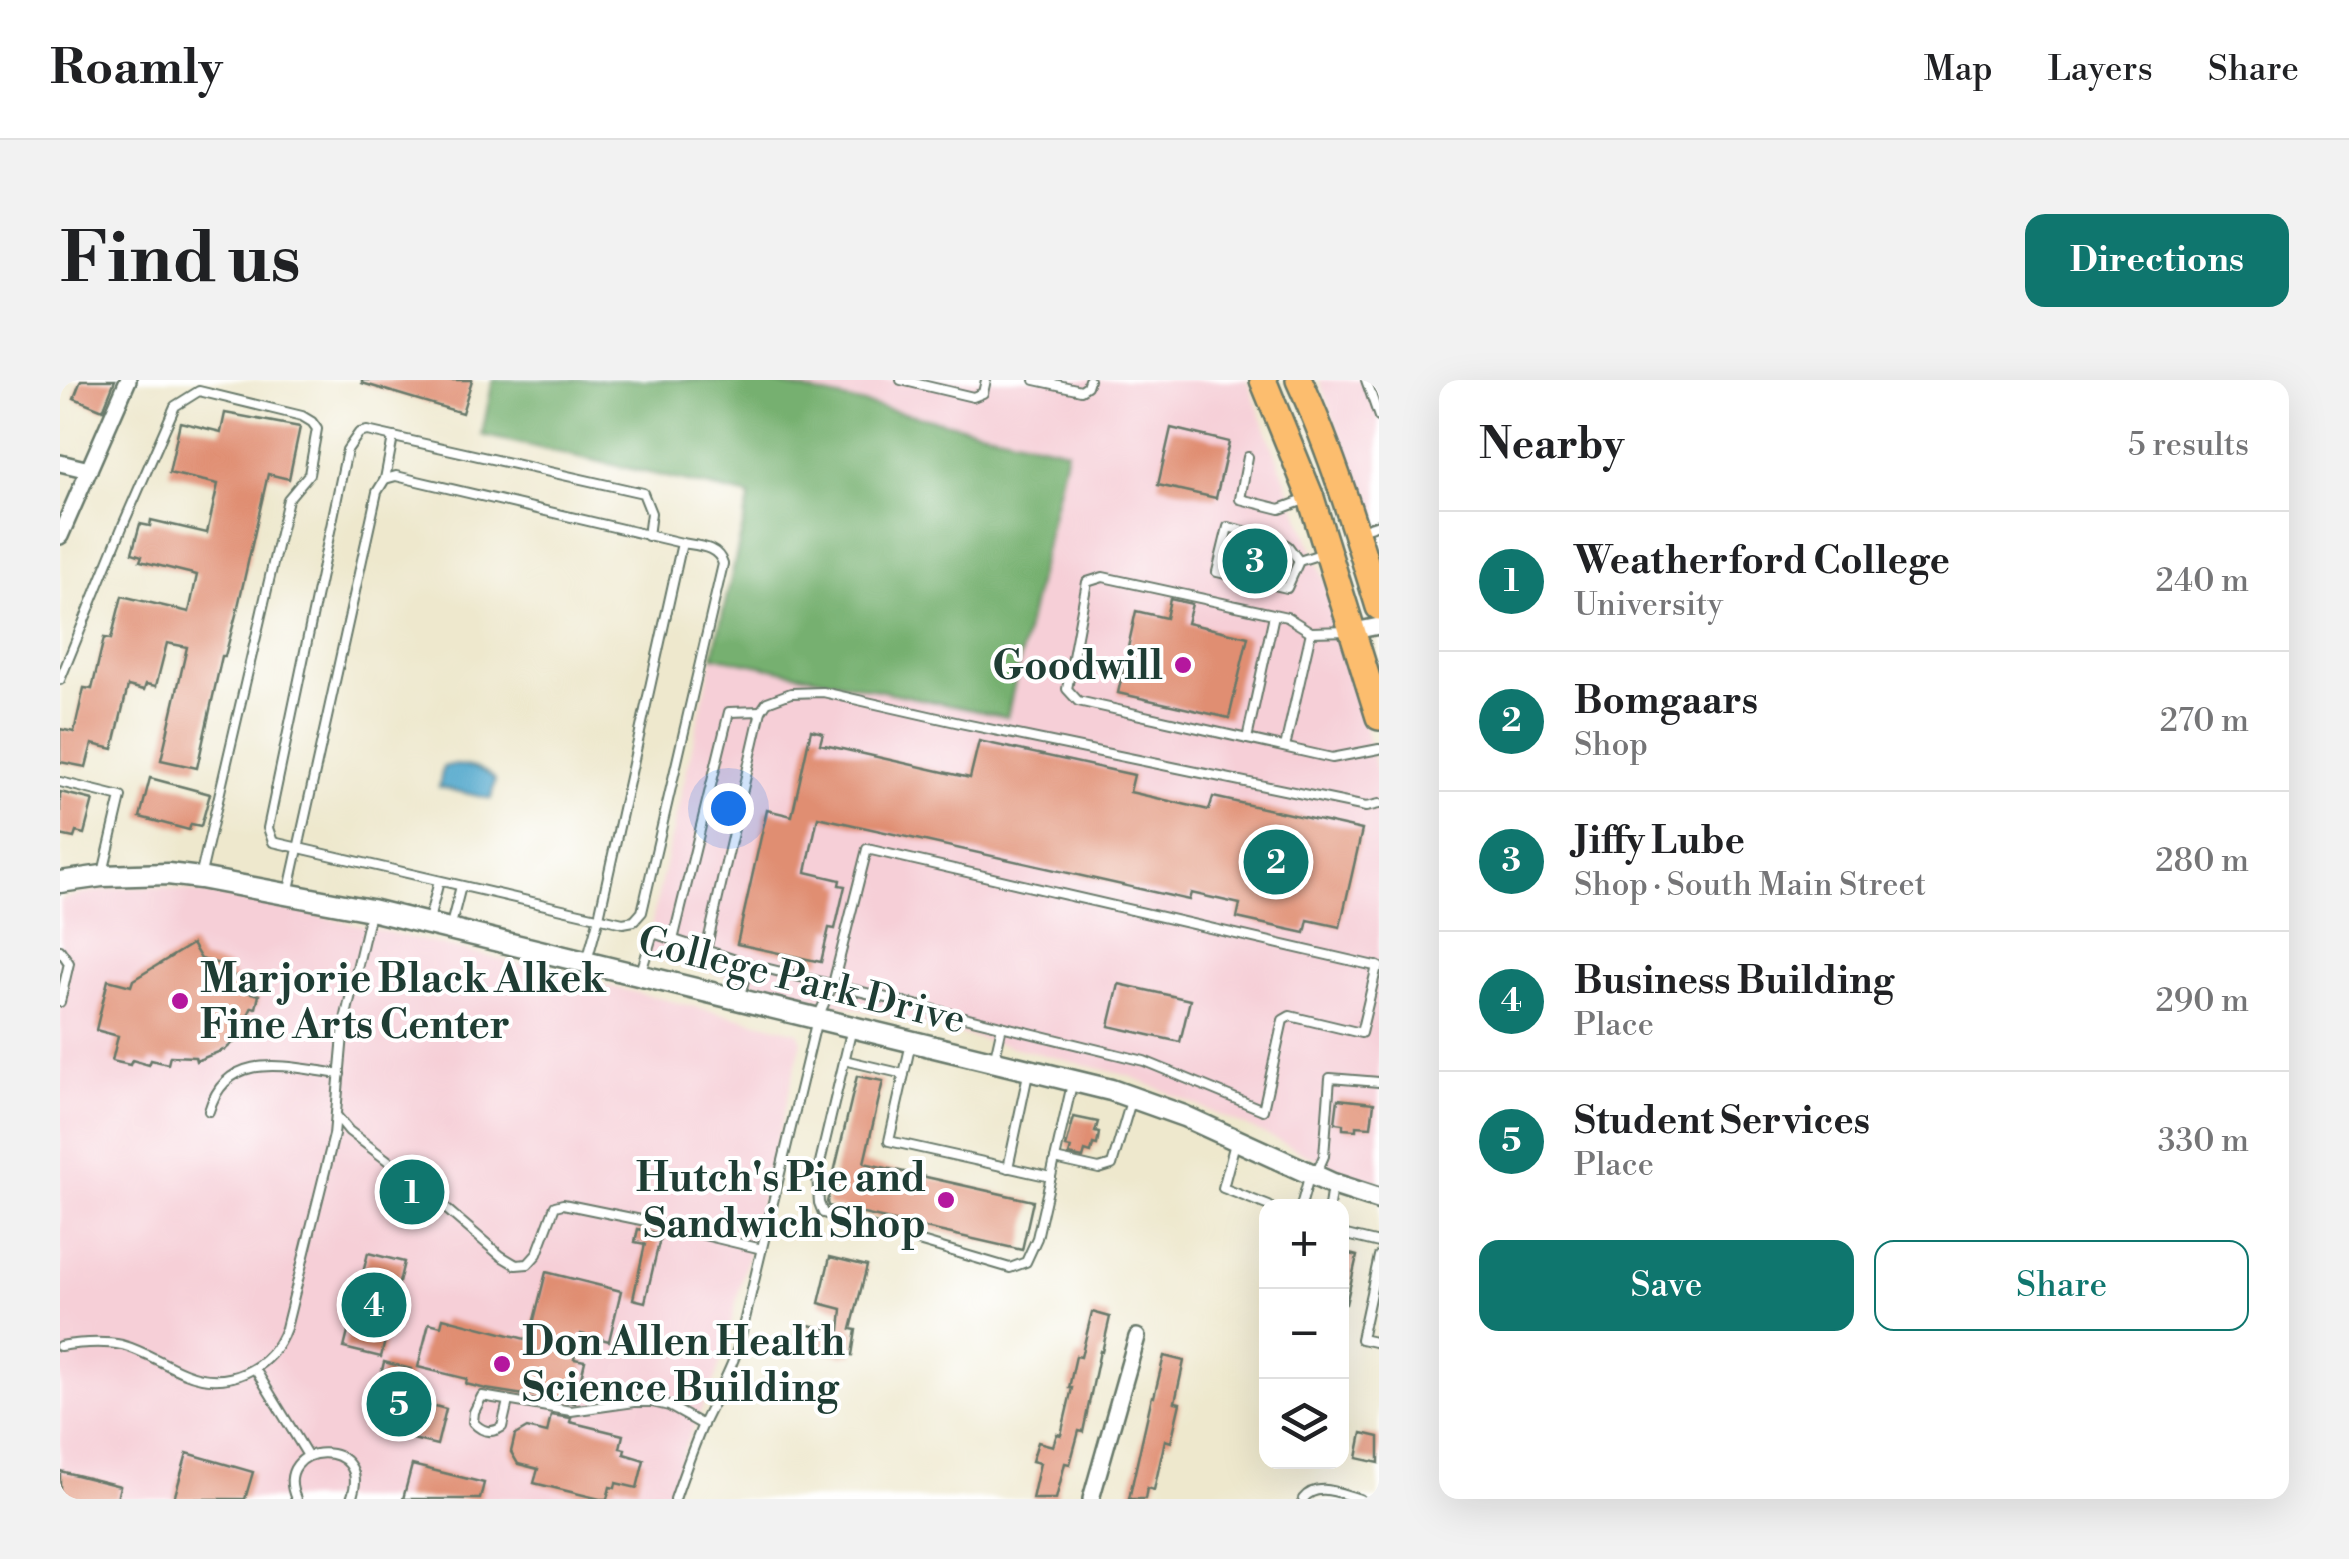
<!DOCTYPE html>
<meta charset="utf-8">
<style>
body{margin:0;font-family:"Libre Bodoni",serif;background:#f2f2f2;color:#202124}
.controls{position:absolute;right:30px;bottom:30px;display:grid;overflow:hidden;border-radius:20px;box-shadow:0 10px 40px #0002}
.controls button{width:90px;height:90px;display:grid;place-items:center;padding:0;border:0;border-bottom:2px solid #e0e0e0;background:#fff;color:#202124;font:50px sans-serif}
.you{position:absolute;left:668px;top:428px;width:35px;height:35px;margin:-25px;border:8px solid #fff;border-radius:50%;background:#1a73e8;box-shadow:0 0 0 15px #1a73e833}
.badge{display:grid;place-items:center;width:65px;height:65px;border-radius:50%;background:#0f766e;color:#fff;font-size:32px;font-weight:700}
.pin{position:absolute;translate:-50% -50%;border:5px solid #fff;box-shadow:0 2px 10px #0006}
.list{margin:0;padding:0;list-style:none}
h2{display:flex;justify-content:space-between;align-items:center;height:130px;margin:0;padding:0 40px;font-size:42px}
h2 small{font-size:32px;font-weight:400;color:#757577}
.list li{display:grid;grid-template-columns:65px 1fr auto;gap:30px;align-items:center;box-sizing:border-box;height:140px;padding:0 40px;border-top:2px solid #e0e0e0}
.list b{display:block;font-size:38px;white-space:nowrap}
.list p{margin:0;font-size:32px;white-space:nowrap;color:#757577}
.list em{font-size:32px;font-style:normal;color:#757577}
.actions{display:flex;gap:20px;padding:30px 40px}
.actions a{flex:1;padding:22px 0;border:2px solid #0f766e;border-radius:20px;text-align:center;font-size:35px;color:#0f766e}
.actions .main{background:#0f766e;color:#fff}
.icon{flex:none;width:55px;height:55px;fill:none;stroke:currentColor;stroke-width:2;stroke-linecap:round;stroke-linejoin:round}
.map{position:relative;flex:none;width:1319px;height:1119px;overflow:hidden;border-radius:20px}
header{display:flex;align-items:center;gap:60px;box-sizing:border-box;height:140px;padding:0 50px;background:#fff;border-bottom:2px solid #e0e0e0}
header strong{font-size:48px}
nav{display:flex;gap:55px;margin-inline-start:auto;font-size:35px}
.intro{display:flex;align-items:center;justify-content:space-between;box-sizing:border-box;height:240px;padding:0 60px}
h1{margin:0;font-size:70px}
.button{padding:25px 45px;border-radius:20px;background:#0f766e;color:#fff;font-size:35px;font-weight:700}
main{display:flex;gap:60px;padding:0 60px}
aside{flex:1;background:#fff;border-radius:20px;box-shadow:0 10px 40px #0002}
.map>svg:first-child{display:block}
.built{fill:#f6cfd7}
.forest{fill:#76b06f;stroke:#4a7652;stroke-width:2.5}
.water{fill:#4ea5ca;stroke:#36717f;stroke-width:2.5}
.building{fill:#e08e72}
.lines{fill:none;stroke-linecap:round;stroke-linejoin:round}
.service-casing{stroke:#67796a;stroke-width:12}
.minor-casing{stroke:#67796a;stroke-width:20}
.tertiary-casing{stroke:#67796a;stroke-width:25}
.primary-casing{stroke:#67796a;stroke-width:30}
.service{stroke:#fff;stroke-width:8}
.minor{stroke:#fff;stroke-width:15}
.tertiary{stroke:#fff;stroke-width:20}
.primary{stroke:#fcbd6e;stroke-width:25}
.poi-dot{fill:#b5179e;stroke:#fff;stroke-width:4}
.labels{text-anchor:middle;stroke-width:8;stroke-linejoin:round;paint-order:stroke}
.poi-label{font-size:40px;font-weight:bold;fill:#1f3d34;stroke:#fff;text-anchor:end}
.street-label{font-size:40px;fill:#1f3d34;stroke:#fff}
</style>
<header>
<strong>Roamly</strong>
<nav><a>Map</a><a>Layers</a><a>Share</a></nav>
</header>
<div class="intro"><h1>Find us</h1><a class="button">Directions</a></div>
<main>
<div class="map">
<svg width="1319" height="1119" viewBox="0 0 1319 1119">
<rect width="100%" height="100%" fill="#fff"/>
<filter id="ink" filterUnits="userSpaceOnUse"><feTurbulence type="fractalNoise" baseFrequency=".01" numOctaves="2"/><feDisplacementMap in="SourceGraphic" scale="20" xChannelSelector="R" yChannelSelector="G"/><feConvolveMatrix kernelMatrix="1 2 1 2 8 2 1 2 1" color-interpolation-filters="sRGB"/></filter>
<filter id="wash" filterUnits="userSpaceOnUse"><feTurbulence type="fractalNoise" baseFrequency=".0048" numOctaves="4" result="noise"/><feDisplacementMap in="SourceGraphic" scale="40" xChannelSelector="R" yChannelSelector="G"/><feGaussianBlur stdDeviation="2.25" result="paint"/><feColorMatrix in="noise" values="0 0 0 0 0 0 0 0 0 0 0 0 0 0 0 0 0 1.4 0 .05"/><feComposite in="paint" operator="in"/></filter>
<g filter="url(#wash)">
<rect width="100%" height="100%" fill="#eee8cd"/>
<g class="built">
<path d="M700,0H1187L1270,214L1319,400V802L1287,794L1206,755L1069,696L584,576L653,276L947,337L1006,71Z"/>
<path d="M1259,0H1319V178L1303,122Z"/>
<path d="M63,507H100L151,514L283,541L738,652L742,661L666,963L655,1000L626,1064L607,1119H0V520L24,513Z"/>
</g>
<path class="forest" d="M433,0H700L1007,70L947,337L653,276L690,116L422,55Z"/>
<path class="water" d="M391,385C407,385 424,388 435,400L431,419L379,407L383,387Z"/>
<g id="blocks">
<g class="building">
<path d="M21,0H55L43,30L14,18Z"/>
<path d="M302,0H412L402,33L302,3Z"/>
<path d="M165,33L240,47L229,99L208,94L177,231L165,276H162L137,388L101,380L127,267L107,263L96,306L86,304L84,310L68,306L53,369L32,364L26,387L0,382V349L14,352L24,308L32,309L44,258L51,259L62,216L129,232L137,195L80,181L82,176L72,173L80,144L90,146L91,140L147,153L158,104L109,93L120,42L161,52Z"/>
<path d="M1111,48L1169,62L1156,118L1098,105Z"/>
<path d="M1173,166L1221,177L1216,196L1169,185Z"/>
<path d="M1110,219L1132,224L1127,243L1188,257L1169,338L1058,313L1076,231L1106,238Z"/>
<path d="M751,350L763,353L760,364L910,398L919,361L1074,395L1070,412L1149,430L1153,417L1302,450L1280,547L1248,540L1245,553L1177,538L1180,524L1131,513L1129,520L758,437L746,492L780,500L779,505L785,506L775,549L769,548L761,582L677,564L707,430L732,436Z"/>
<path d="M90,398L150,414L141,446L131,444L129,450L80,437Z"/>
<path d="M0,412L33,420L24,454L16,452L14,458L0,455Z"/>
<path d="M132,564L141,579L168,586L183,611L199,615L196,628L192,627L181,649L185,652L166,669L136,681L135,677L110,676L108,684L91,680L89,685L72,680L70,685L52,681L58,656L36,650L48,600L71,606L73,600Z"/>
<path d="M1059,604L1130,620L1120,662L1049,646Z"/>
<path d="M797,696L823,701L804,783L973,821L962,870L768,826L767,822Z"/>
<path d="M1278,719L1314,723L1311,747L1296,746V750L1283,749V744L1275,743Z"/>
<path d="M1014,737L1038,742L1035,752L1039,753L1037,765L1033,764L1031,773L1025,771L1023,778L1009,775L1011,768L1006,767Z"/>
<path d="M578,849L601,854L585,922L573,919L585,864L575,862Z"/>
<path d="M1282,872L1297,876L1286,924H1282Z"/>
<path d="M308,873L344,882L321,977L284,968Z"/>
<path d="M770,877L807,886L791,949L796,950L792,975L785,974L784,976L735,966L737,953L746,954L747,945L780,950L782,929L759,923Z"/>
<path d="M486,892L561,911L549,961L521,954L514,979L525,981L515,1023L464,1013V1015L426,1009L406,1004L407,999L358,987L369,943L381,946L383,938L469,960Z"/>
<path d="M1032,932L1050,937L1042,972L1040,971L1023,1052L1019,1051L1010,1084L1005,1083L996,1119H972L980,1083L972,1081L978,1062L993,1066L997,1054L1001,1055L1012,1008H1009L1016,976L1021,977Z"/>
<path d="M1104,976L1124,981L1115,1022L1120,1023L1111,1062L1105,1060L1094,1110L1087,1108L1085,1119H1069L1092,1016L1094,1017Z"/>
<path d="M324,982L351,989L344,1018L386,1029L377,1065L308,1048Z"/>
<path d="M491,1035L511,1038L510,1042L563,1055L560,1068L565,1069L564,1074L584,1080L577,1108L556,1103L555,1108L550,1107L547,1119H540L474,1103L478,1089L458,1084L451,1072L455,1055L467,1048L487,1053Z"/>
<path d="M1302,1053L1319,1057V1083L1297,1078Z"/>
<path d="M127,1073L193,1092L185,1119H114Z"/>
<path d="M352,1085L424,1103L420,1119H343Z"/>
<path d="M0,1091L60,1106L57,1119H0Z"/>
</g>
</g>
</g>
<g filter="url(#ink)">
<use href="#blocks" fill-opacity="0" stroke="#67796a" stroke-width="2.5"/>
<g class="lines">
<g class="service-casing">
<g id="service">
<path d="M841,0L913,17L923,13L926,0"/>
<path d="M975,0L1021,10L1027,6L1029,0"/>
<path d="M1306,0L1319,37"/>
<path d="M1188,77L1180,119L1220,129L1247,119"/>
<path d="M325,99L333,57"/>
<path d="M1300,150L1319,144"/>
<path d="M588,156L591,133L583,113L307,51L299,53L287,70L208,448L213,462L563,543L574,541L582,532L663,184C658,166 639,166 622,163"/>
<path d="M1239,181L1227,208L1157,192L1168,147L1217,159L1228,166L1239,181L1264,173"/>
<path d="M1251,252L1227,237L1043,197L1027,202L1007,309L1018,321L1272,378L1319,369"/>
<path d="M0,300L63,145L115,26L139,11L242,36L252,42L257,49L249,94L228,119L140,498"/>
<path d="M701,331L707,322L731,313L763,312L900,343L1306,427L1319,424"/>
<path d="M1187,359L1214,235"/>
<path d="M1225,367L1251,252L1289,251"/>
<path d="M0,402L61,417L43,493"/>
<path d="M228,514L317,112L325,99L336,96L622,163L539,537L527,581"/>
<path d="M369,540L379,501"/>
<path d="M390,549L401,506"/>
<path d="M613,560L669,332L701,331L646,570"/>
<path d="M0,570L9,583L0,622"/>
<path d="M581,592L593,553L688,584"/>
<path d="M680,616L688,584L1084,681L1203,730L1223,640L1230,636L1301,653L1317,586"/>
<path d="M792,648L757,795L759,823L763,833L950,888L966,882L977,858L1012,704"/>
<path d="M851,663L829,761L991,797"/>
<path d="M935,677L942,646"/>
<path d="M784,680L844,694"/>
<path d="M149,731C168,667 230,688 280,694"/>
<path d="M276,735L289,751L348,796L441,876L456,885L468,884L477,874L495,826L503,824L586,841L702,869"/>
<path d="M1175,763L1163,808L1209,826"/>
<path d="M995,779L1039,789L1052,785L1071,721"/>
<path d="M948,788L968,694"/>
<path d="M1257,792L1264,776L1270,698L1319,702"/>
<path d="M1241,826L1249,797"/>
<path d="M1269,826L1272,806"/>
<path d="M1282,854L1319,863"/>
<path d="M1319,876L1301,959L1319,963"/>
<path d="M0,966C20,963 42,961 62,965C85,971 104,985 125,993C167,1010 211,990 226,948L274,755L284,644L310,533"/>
<path d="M195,989L248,1076"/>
<path d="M448,1021L442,1047C431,1054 422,1052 413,1042L414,1032L422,1016L511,1031L574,1022H592L609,1026L643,1045"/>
<path d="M236,1119C210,1060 316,1056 291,1119"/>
<path d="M615,1119C624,1093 633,1067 644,1042C656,1017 669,994 678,968L757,639L773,604L807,469L1319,587"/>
<path d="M1243,1119C1257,1101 1281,1114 1300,1119"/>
</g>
</g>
<g class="minor-casing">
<g id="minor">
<path d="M0,83L29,90"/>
<path d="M0,156L68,0"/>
<path d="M1294,251L1319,246"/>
<path d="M1031,1119L1077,957"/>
</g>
</g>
<g class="tertiary-casing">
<path id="tertiary" d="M0,502L42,496L108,494L140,498L311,530L1051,710L1124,736L1273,804L1319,819"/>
</g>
<g class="primary-casing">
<g id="primary">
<path d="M1203,0L1251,118L1319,337"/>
<path d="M1239,0C1272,72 1296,151 1319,227"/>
</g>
</g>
<use href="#service" class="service"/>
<use href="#minor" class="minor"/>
<use href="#tertiary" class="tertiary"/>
<use href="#primary" class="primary"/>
</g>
</g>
<g class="poi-dot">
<circle cx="1123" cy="285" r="10"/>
<circle cx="120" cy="621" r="10"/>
<circle cx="886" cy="820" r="10"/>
<circle cx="442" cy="984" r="10"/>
</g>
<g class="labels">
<g class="poi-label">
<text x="1103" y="299">Goodwill</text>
<text x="140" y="612" text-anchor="start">Marjorie Black Alkek<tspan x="140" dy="46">Fine Arts Center</tspan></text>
<text x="866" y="811">Hutch's Pie and<tspan x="866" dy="46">Sandwich Shop</tspan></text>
<text x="462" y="975" text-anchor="start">Don Allen Health<tspan x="462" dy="46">Science Building</tspan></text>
</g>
<g class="street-label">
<text transform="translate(742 599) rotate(14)" y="14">College Park Drive</text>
</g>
</g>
</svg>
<div class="controls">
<button>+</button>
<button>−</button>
<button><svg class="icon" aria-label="layers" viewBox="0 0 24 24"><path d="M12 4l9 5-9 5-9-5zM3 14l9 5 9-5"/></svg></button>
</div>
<div class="you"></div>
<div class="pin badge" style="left:352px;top:812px">1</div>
<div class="pin badge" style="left:1216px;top:482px">2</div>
<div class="pin badge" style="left:1195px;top:181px">3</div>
<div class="pin badge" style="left:314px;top:925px">4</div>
<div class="pin badge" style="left:339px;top:1024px">5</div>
</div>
<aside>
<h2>Nearby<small>5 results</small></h2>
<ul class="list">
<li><span class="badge">1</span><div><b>Weatherford College</b><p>University</p></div><em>240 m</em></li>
<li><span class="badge">2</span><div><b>Bomgaars</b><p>Shop</p></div><em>270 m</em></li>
<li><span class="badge">3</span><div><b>Jiffy Lube</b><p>Shop · South Main Street</p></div><em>280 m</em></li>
<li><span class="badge">4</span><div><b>Business Building</b><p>Place</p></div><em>290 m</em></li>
<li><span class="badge">5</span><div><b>Student Services</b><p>Place</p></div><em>330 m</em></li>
</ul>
<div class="actions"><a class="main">Save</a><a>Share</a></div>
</aside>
</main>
